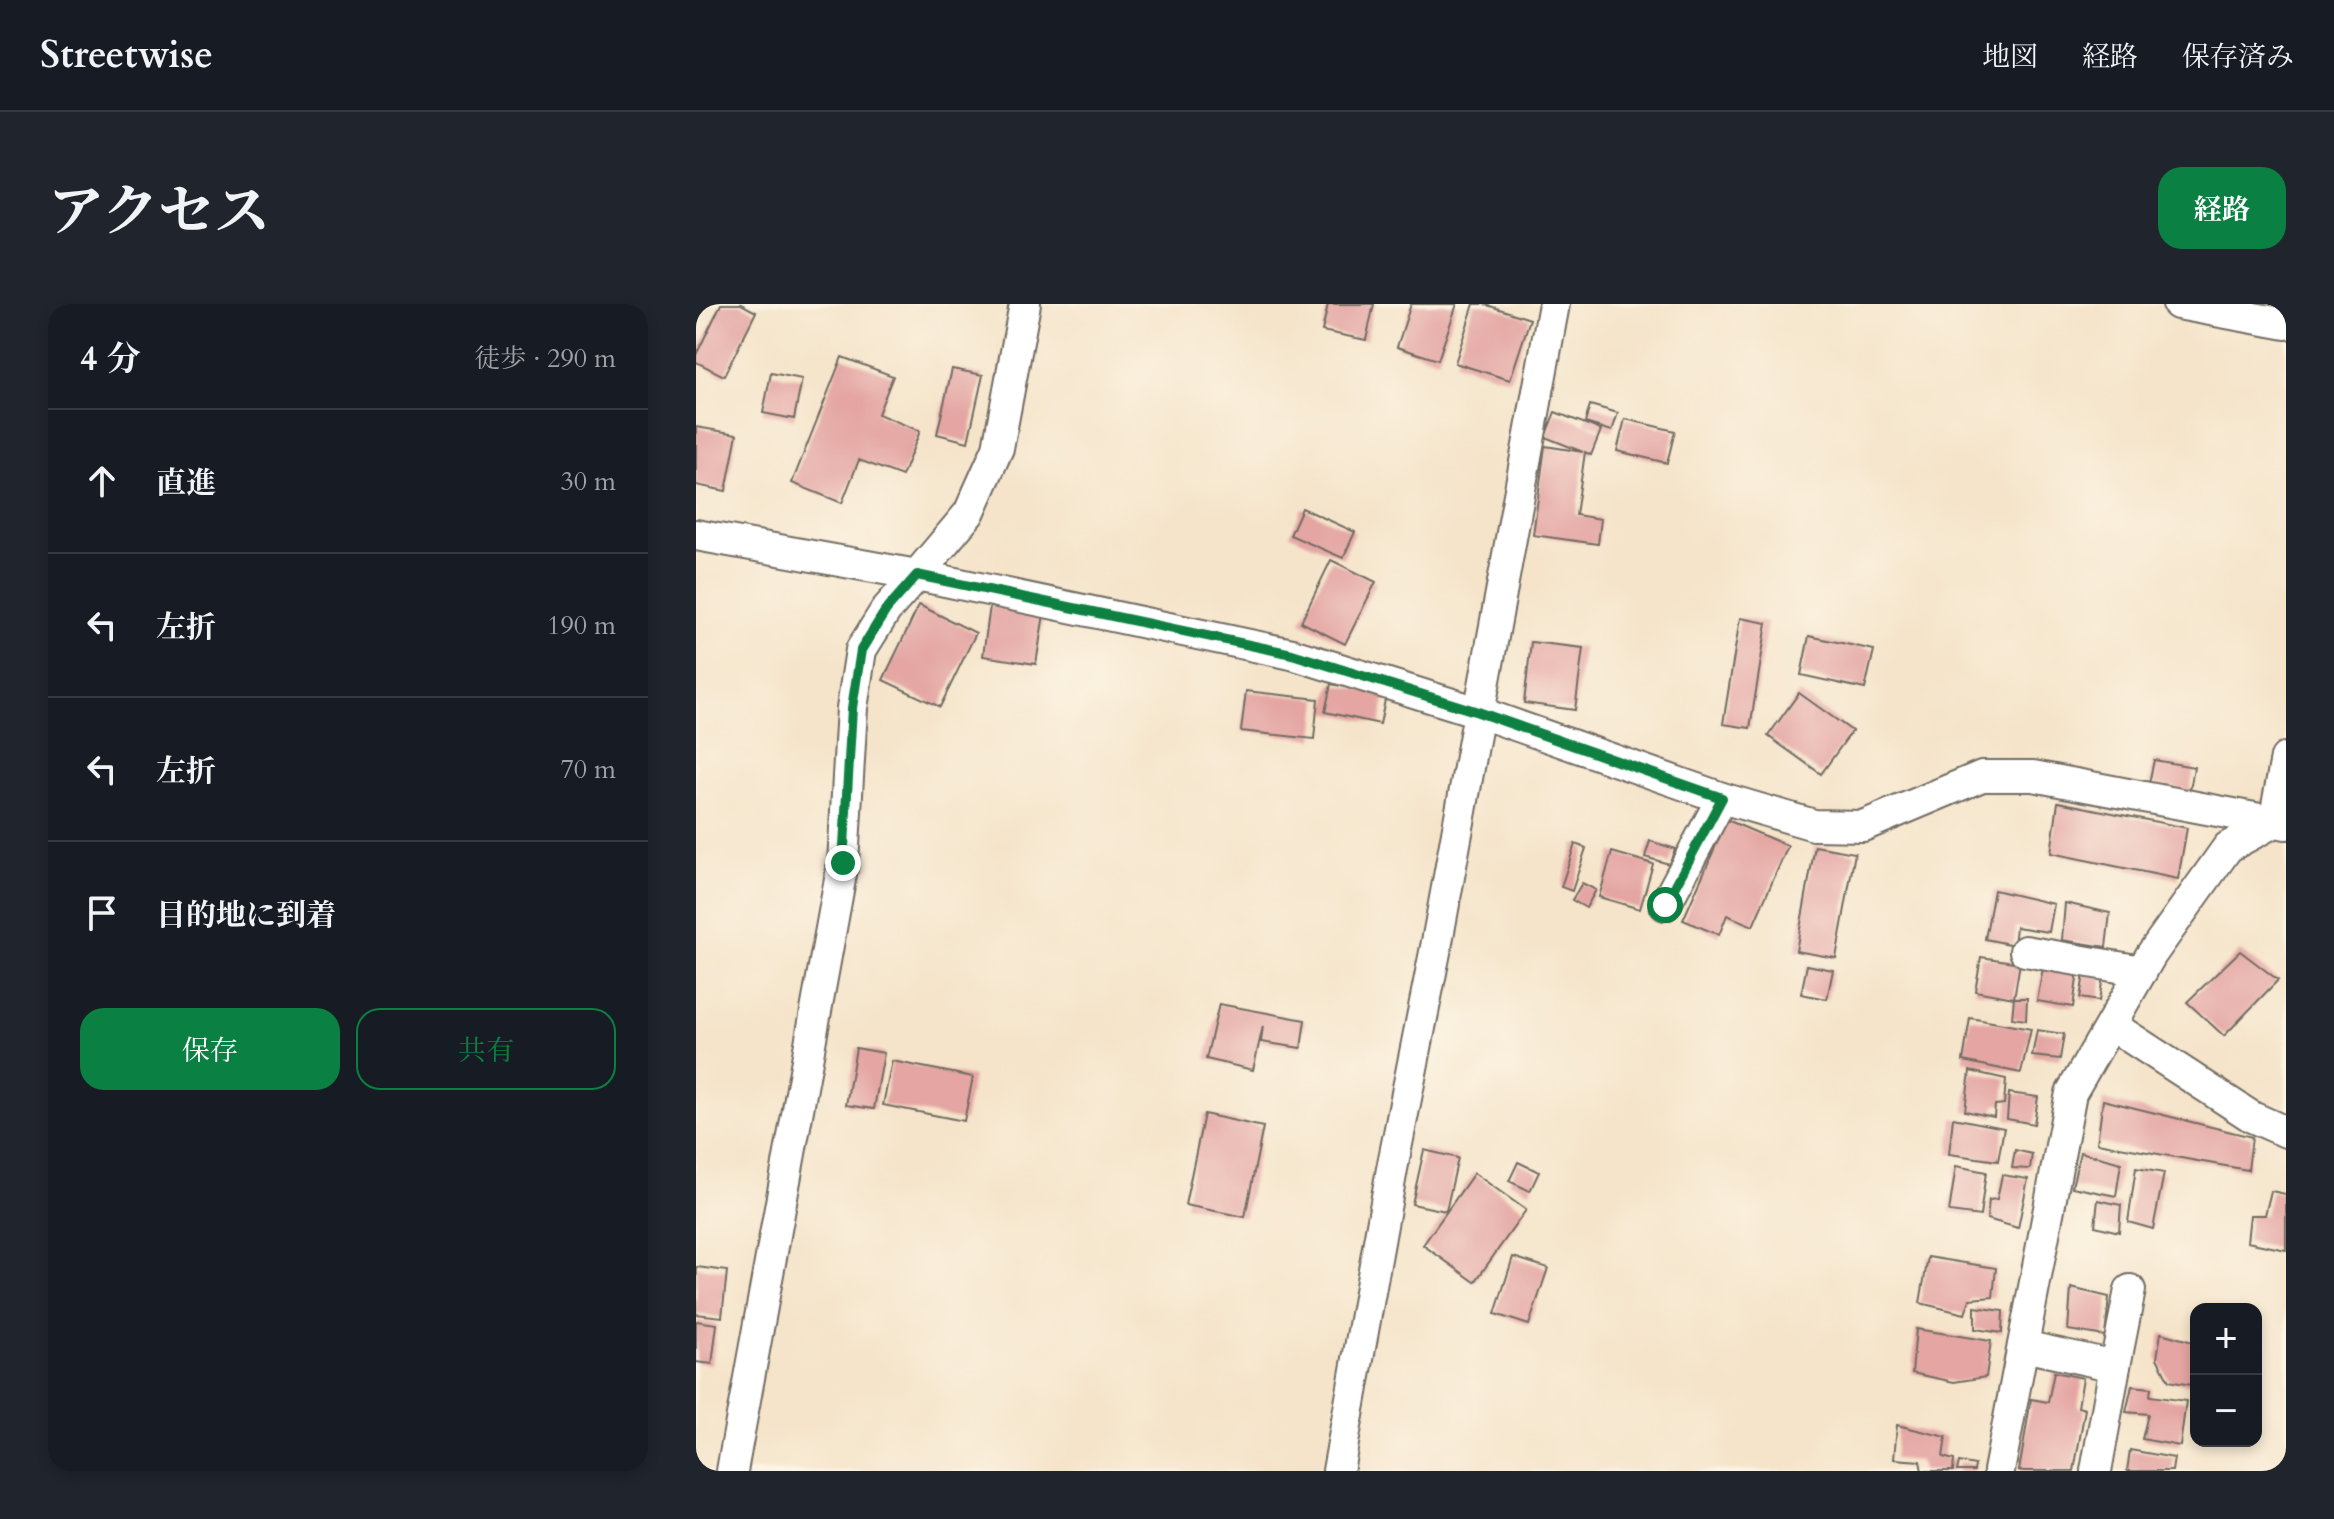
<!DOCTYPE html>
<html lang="ja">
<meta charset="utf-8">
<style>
body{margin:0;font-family:Cardo,"Noto Serif JP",serif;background:#20242c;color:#f1f3f6}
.controls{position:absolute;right:24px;bottom:24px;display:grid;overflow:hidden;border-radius:16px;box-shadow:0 4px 12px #0003}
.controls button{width:72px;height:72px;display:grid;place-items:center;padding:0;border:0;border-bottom:2px solid #363941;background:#171b24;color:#f1f3f6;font:40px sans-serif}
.stop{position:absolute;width:24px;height:24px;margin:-18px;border:6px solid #0b8043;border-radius:50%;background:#fff}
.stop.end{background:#0b8043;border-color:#fff;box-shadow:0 2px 8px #0008}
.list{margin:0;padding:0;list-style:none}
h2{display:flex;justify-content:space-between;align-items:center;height:104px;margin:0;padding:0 32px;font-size:34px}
h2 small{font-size:26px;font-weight:400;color:#9ea1a6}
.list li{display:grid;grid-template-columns:52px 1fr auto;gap:24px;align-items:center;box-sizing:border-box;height:144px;padding:0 32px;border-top:2px solid #363941}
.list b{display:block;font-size:30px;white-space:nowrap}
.list em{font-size:26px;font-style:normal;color:#9ea1a6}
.actions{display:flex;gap:16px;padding:24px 32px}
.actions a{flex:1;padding:18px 0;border:2px solid #0b8043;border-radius:24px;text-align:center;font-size:28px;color:#0b8043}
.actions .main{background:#0b8043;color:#fff}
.icon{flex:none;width:44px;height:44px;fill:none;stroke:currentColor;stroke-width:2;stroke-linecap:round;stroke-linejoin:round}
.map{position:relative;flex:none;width:1590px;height:1167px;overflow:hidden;border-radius:24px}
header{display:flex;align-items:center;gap:48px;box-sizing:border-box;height:112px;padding:0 40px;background:#171b24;border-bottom:2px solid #363941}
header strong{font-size:38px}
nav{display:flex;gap:44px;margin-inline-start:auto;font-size:28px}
.intro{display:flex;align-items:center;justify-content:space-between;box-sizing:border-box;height:192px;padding:0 48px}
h1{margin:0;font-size:56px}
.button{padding:20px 36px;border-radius:24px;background:#0b8043;color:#fff;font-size:28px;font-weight:700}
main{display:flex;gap:48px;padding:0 48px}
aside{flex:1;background:#171b24;border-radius:24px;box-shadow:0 4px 12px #0003}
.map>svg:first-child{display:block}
.building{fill:#e4a5a3}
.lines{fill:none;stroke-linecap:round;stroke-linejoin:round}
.minor-casing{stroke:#726c63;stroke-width:34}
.minor{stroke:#fff;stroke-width:30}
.route{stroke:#0b8043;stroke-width:10}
</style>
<header>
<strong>Streetwise</strong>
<nav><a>地図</a><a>経路</a><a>保存済み</a></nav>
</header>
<div class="intro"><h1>アクセス</h1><a class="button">経路</a></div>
<main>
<aside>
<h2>4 分<small>徒歩 · 290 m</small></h2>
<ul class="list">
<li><svg class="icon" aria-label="ahead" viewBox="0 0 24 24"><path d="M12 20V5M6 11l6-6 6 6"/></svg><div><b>直進</b></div><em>30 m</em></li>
<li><svg class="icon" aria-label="left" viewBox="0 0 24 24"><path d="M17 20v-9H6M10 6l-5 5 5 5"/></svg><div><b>左折</b></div><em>190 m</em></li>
<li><svg class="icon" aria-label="left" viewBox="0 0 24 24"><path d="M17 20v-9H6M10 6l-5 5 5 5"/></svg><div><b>左折</b></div><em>70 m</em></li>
<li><svg class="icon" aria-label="arrive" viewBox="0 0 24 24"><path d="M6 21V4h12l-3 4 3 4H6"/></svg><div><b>目的地に到着</b></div></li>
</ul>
<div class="actions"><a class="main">保存</a><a>共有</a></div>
</aside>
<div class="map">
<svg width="1590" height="1167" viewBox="0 0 1590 1167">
<rect width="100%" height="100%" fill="#fcf5e5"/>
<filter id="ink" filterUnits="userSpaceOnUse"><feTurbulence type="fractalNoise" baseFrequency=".0125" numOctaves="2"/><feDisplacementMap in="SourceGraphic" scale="16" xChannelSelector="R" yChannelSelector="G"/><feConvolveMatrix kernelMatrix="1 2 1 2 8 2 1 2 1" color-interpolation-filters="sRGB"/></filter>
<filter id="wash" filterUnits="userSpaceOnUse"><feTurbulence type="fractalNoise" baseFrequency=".006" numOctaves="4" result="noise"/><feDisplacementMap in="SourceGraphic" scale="32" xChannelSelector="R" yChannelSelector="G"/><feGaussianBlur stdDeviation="1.8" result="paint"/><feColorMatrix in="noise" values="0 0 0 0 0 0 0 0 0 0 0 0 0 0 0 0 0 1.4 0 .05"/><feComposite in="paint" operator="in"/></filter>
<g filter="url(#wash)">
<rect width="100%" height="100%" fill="#f5e4ca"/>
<g id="blocks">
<g class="building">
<path d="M25,0H45L60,8L28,72L0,58V51Z"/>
<path d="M632,0H678L670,36L626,27Z"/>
<path d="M715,0H761L742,56L701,43Z"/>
<path d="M778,0H788L834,15L814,76L759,59Z"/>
<path d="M146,53L197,72L182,110L224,127L206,172L163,156L146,199L96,179Z"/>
<path d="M256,65L287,71L272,138L241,130Z"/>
<path d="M75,69L106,75L98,115L67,109Z"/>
<path d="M894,101L922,109L916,127L889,119Z"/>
<path d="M859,108L905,126L895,151L889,148L880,211L905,215L902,240L837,231L849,142L887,148L849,133Z"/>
<path d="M929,115L979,127L971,159L921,147Z"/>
<path d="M0,123L41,130L30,187L0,181Z"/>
<path d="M606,204L659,228L647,254L594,231Z"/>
<path d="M635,256L680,278L649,340L605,318Z"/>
<path d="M223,301L280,329L244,403L187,376Z"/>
<path d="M294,302L348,310L340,360L287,352Z"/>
<path d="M1044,314L1071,319L1054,424L1027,420Z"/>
<path d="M1113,332L1178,346L1169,385L1105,371Z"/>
<path d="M835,338L887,344L879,406L828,399Z"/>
<path d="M635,380L690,391L684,420L629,408Z"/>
<path d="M550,387L622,395L618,435L545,427Z"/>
<path d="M1103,389L1156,427L1125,470L1072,432Z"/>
<path d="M1458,456L1498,463L1494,487L1453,479Z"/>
<path d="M1362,498L1491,524L1482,575L1355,549Z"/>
<path d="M1031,516L1092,542L1057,622L1031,611L1023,631L987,616Z"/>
<path d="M954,537L979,545L973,560L949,553Z"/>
<path d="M879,540L890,544L876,587L865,583Z"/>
<path d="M1119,542L1159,549L1140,654L1100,647Z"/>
<path d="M916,548L957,560L944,605L903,593Z"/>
<path d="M886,579L900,586L890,604L876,596Z"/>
<path d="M1298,586L1358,600L1353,628L1320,623L1318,641L1289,635Z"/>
<path d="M1369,599L1414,609L1410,643L1366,636Z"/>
<path d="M1544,647L1582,676L1528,732L1491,698Z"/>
<path d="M1285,653L1324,659L1318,694L1279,687Z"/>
<path d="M1111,661L1137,666L1131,695L1105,690Z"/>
<path d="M1347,664L1382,668L1377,703L1341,697Z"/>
<path d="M1388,670L1407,673L1403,697L1384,694Z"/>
<path d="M1318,694H1331L1330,716L1316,714Z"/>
<path d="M523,700L609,716L605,744L565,738L567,722L557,766L510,755Z"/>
<path d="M1274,714L1335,725L1325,769L1267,757Z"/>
<path d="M1341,726L1368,730L1364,755L1336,752Z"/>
<path d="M160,744L188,749L178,805L150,801Z"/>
<path d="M196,757L277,773L268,817L187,801Z"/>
<path d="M1274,767L1310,775L1308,800L1299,801L1298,813L1269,807Z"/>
<path d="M1313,789L1342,793L1338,820L1311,815Z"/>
<path d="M1407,796L1556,833L1552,866L1401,839Z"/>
<path d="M508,810L567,823L549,913L489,901Z"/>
<path d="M1257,814L1308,824L1302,857L1253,850Z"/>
<path d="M728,846L762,854L750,907L716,900Z"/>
<path d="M1319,846L1336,850L1334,865L1316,864Z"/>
<path d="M1384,848L1425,859L1420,892L1376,883Z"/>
<path d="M822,858L843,868L834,887L813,877Z"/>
<path d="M1260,862L1290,868L1284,912L1253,908Z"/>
<path d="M1440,864L1468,869L1457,925L1432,918Z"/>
<path d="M778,869L830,906L779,978L727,941Z"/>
<path d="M1306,871L1332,875L1322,924L1291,915L1293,896L1301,895Z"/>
<path d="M1575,887L1590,890V946L1551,938L1554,911H1569Z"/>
<path d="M1402,896L1425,901L1423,928L1399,922Z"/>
<path d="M817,953L852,964L833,1021L799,1010Z"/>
<path d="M1232,953L1300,964L1297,993L1274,995L1269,1010L1224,999Z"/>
<path d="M1,963L31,967L26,1013L0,1010Z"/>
<path d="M1375,984L1413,993L1409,1032L1372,1026Z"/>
<path d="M1279,1003L1307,1007L1306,1029L1279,1025Z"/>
<path d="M0,1017L21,1020L16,1060L0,1058Z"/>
<path d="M1220,1025L1295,1037L1290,1073L1258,1078L1216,1069Z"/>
<path d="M1465,1029L1500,1039L1495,1081L1473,1077L1461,1054Z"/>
<path d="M1358,1068L1387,1074L1382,1103L1389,1105L1378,1167H1323L1335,1095L1352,1098Z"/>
<path d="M1436,1082L1455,1084L1454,1092L1490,1097L1484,1142L1446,1135L1452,1110L1430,1108Z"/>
<path d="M1201,1121L1250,1133L1247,1153L1258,1156L1257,1167H1226L1224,1157L1198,1155Z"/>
<path d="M1434,1146L1478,1154L1476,1167H1431Z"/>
<path d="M1263,1158L1279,1161L1278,1167H1261Z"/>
</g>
</g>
</g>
<g filter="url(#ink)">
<use href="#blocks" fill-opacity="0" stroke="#726c63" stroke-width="2"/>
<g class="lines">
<g class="minor-casing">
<g id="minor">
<path d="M1482,0L1590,20"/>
<path d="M0,231L221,271L273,209L302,144L329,0"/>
<path d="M1578,518L1590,454"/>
<path d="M969,601L1026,494"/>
<path d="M1329,647L1446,667"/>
<path d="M1415,721L1556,813L1590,828"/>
<path d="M1327,1042L1419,1062L1400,1167"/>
<path d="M1419,1062L1434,986"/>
<path d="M36,1167L147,559L156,404L165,346L190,306L221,271L596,350L782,408L1026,494L1118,521L1167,522L1286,472H1337L1590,520"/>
<path d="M642,1167L696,865L741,638L858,0"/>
<path d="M1303,1167L1375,789L1455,651L1532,543L1578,518"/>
</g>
</g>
<use href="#minor" class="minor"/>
</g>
</g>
<g class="lines" filter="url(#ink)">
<path class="route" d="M147,559L156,404L165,346L190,306L221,271L596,350L782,408L1026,494L969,601"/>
</g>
</svg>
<div class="controls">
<button>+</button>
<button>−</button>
</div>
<div class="stop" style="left:969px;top:601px"></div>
<div class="stop end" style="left:147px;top:559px"></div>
</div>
</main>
